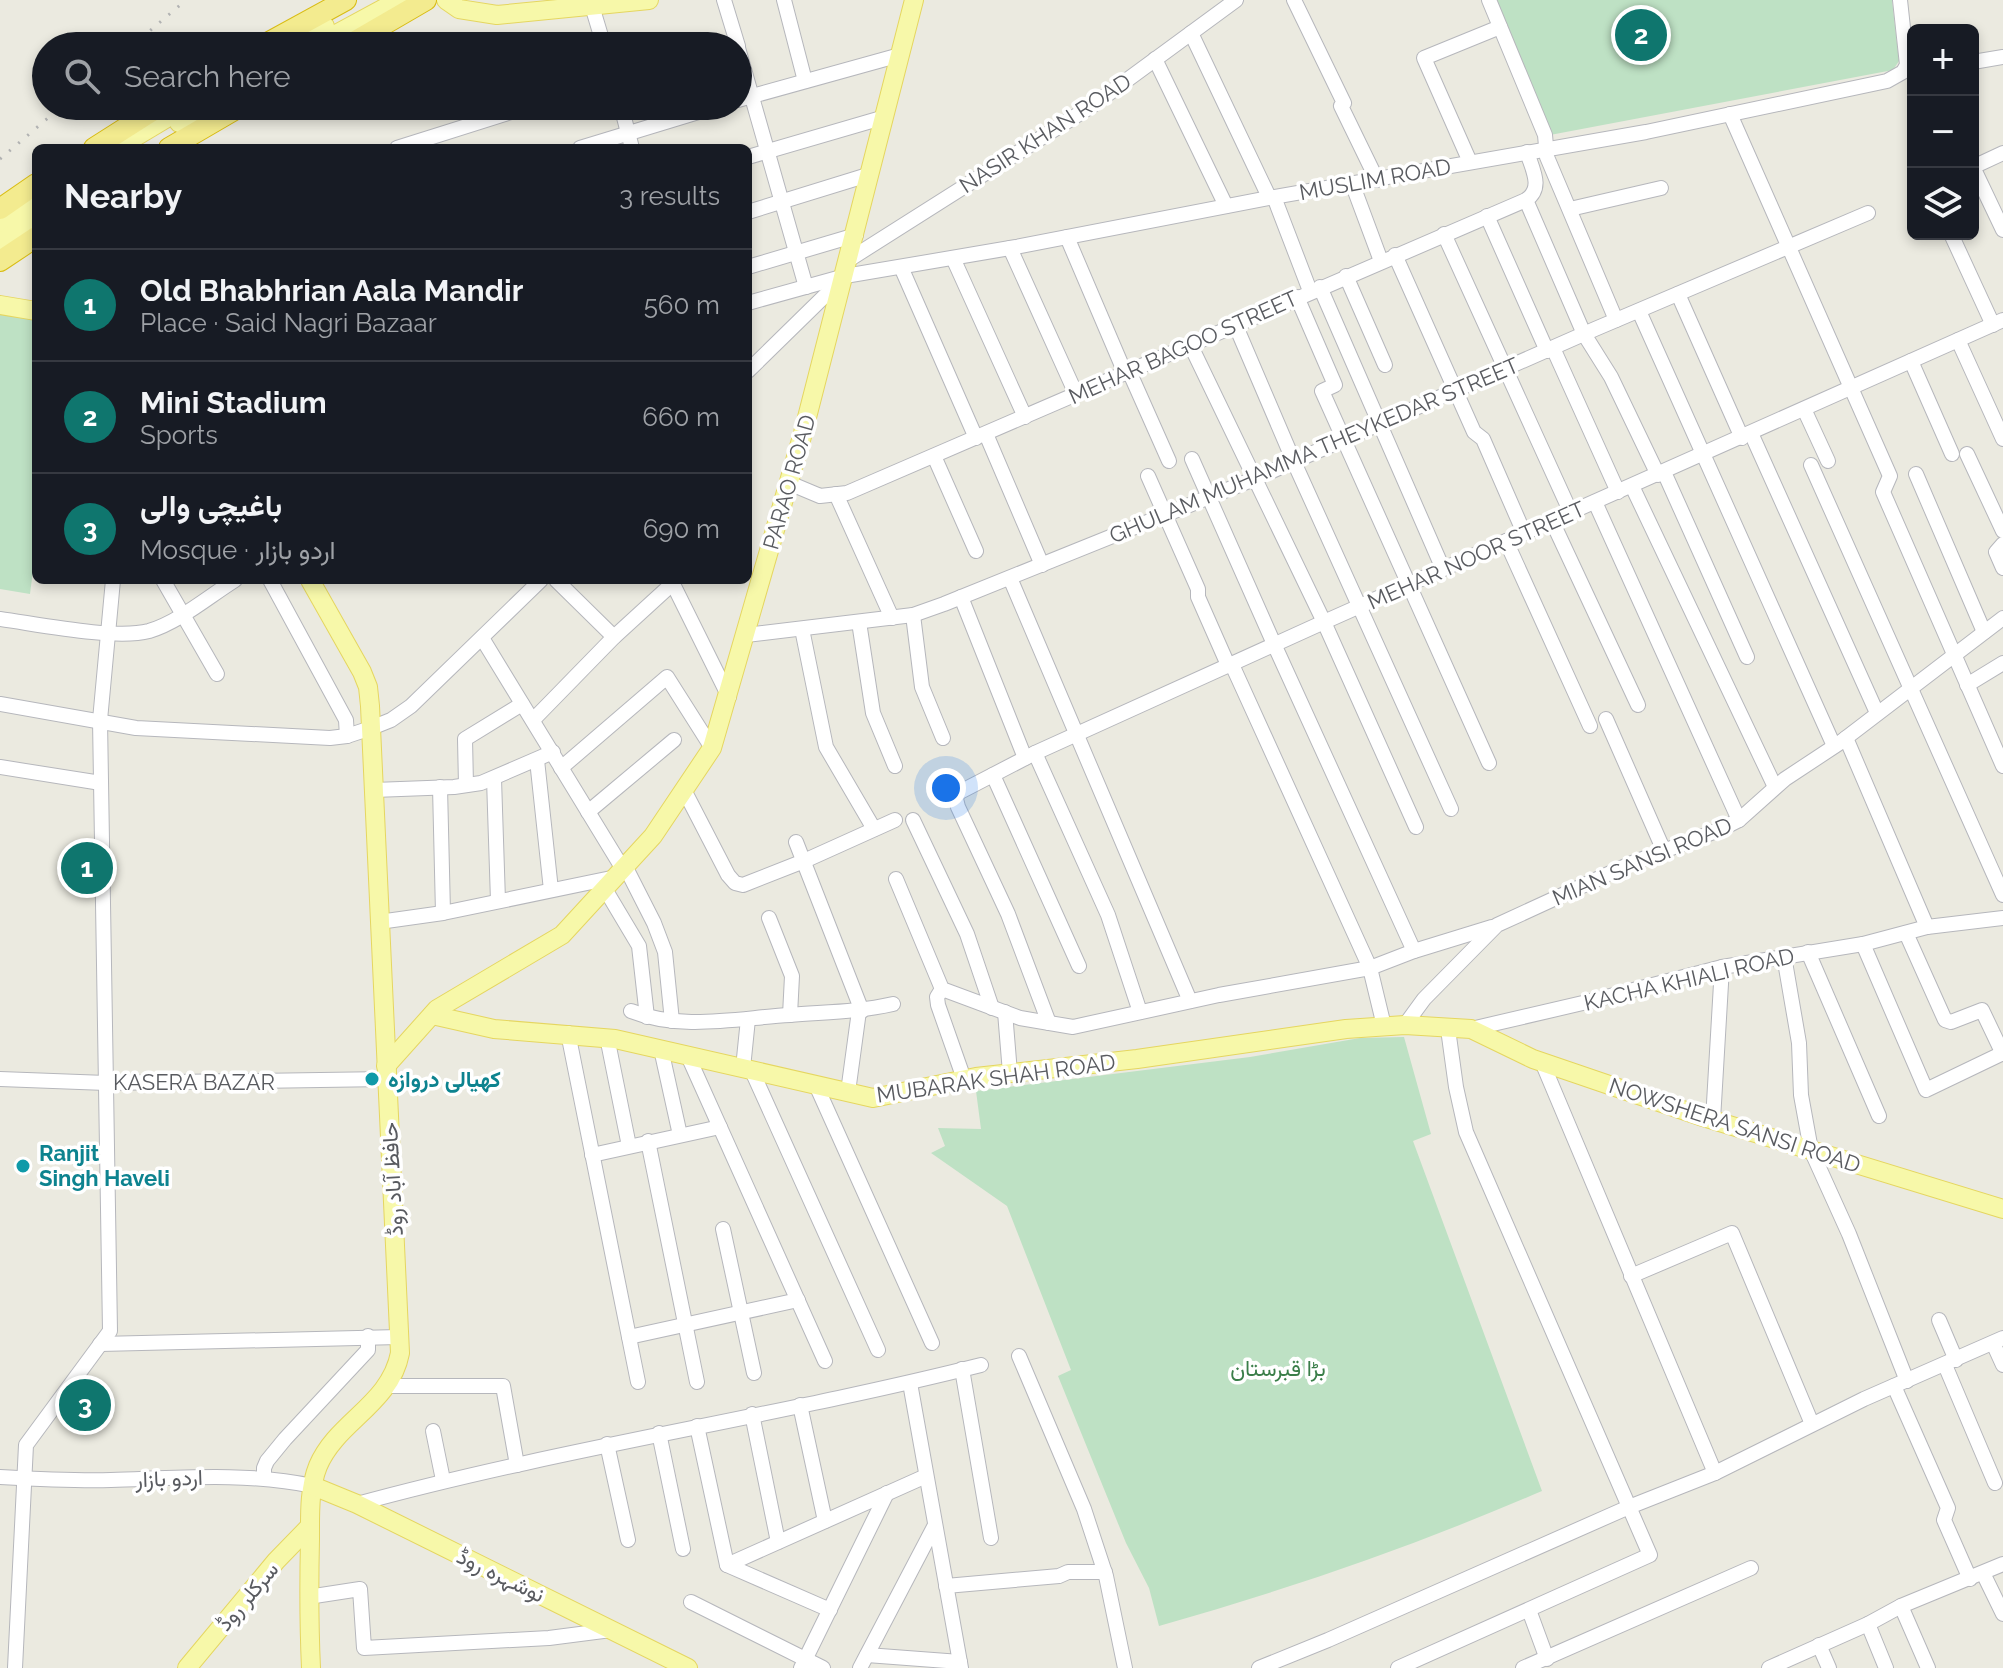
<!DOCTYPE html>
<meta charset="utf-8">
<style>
body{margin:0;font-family:Raleway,Vazirmatn,sans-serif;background:#242831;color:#f1f3f6}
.controls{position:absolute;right:24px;top:24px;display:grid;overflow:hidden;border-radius:12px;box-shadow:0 4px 12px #0003}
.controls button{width:72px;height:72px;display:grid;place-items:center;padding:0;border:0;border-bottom:2px solid #363941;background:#171b24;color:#f1f3f6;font:40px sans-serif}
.you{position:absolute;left:946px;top:788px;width:28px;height:28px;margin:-20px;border:6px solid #fff;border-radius:50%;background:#1a73e8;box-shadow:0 0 0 12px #1a73e833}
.badge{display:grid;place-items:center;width:52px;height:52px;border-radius:50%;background:#0f766e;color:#fff;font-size:26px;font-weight:700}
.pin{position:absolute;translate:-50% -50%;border:4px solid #fff;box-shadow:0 2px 8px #0006}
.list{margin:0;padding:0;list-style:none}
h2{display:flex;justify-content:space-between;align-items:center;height:104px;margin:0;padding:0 32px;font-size:34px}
h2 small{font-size:26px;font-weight:400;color:#9ea1a6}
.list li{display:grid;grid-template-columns:52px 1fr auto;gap:24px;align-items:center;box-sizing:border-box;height:112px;padding:0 32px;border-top:2px solid #363941}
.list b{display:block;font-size:30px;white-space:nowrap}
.list p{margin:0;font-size:26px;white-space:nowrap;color:#9ea1a6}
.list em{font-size:26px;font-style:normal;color:#9ea1a6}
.icon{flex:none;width:44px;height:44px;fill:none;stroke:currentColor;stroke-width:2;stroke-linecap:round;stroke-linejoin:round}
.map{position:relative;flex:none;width:2003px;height:1668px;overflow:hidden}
.search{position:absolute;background:#171b24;box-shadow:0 4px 12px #0003;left:32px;top:32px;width:720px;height:88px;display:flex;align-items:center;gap:20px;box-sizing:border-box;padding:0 28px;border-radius:44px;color:#9ea1a6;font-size:30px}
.panel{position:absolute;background:#171b24;box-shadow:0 4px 12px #0003;left:32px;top:144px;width:720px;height:440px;border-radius:12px}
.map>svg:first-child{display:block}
.green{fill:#bee1c4}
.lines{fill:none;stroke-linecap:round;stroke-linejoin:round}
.minor-casing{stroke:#b6b7bc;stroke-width:16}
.major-casing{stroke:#e5d660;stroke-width:20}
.highway-casing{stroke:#d9bc13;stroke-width:22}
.minor{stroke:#fff;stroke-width:14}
.major{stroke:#f7f8a9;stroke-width:18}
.highway{stroke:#f3eb8f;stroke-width:20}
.rail{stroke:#b1b2b2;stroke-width:3;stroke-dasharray:2 10;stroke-linecap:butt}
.culture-dot{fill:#0f9aa8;stroke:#fff;stroke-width:3}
.labels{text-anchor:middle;stroke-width:7;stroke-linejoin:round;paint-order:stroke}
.street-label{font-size:22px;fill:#595b60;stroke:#fff}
.culture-label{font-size:22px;font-weight:bold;fill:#0d838f;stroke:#fff;text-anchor:start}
.park-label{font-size:22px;fill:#3a7e49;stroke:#fff}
</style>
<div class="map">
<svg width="2003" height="1668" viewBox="0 0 2003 1668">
<rect width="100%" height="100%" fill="#ebeae0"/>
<g class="green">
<path d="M1494,0H1892L1899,61L1893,70L1550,135Z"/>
<path d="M0,312L36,318V547L30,594L0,589Z"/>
<path d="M1404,1037L1431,1134L1413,1141L1542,1491C1417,1545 1290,1589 1159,1626L1149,1588L1126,1543L1058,1376L1071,1370L1007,1206L931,1153L945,1146L938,1128L981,1129L976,1091L1250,1057L1360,1038Z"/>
</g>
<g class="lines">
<g class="minor-casing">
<g id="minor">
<path d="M724,0L738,46"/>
<path d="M784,0L805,81"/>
<path d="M1294,0L1344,103L1341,106L1377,180"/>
<path d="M1489,0L1545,135L1547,157L1616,320"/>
<path d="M592,6L604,46"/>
<path d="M1191,33L1269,197"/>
<path d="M738,48L806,287"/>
<path d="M1155,59L1226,206"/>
<path d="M1973,62L2003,57"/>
<path d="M738,100L900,55"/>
<path d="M621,106L632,148"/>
<path d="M1730,114L1890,476L1883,492L2003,766"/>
<path d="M397,148L530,106"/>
<path d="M580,148L718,106"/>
<path d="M748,157L885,117"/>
<path d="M1470,162L1424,58L1500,27"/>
<path d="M1973,167L2003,230"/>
<path d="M1973,167L2003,153"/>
<path d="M1352,183L1381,261"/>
<path d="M1274,197L1310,291"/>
<path d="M1526,200L1584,334L1611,377L1658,475"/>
<path d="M1570,209L1661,188"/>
<path d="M748,212L871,174"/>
<path d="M1487,216L1547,351"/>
<path d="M1444,234L1571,513"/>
<path d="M1951,234L1993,325"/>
<path d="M1067,237L1125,373"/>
<path d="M1010,248L1076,394"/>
<path d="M1395,255L1474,432L1483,439L1524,533"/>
<path d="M953,258L1025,417"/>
<path d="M850,259L1093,105L1236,0"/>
<path d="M748,267L856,235"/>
<path d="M901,267L976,438"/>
<path d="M1346,276L1385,365"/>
<path d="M1320,287L1443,569"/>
<path d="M1678,294L1742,438"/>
<path d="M1297,297L1335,385L1322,391L1489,763"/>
<path d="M748,303L845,276L1016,247L1274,197L1646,132L1887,81L1903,72L1907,65L1900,0"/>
<path d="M1639,311L1834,746"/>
<path d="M1235,324L1294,462L1451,809"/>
<path d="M1958,340L2003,439"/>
<path d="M1190,344L1324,622L1416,827"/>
<path d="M1553,348L1618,492"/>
<path d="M1911,361L1952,454"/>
<path d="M748,371L842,279"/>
<path d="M1129,371L1169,461"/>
<path d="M1804,409L1828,461"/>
<path d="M1751,433L1877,713"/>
<path d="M986,434L1042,565"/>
<path d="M1967,454L2003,531"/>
<path d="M934,456L976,551"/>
<path d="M1192,459L1274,644L1414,951"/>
<path d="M1811,465L2003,895"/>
<path d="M1664,472L1747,657"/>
<path d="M1916,474L1984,632"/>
<path d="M1148,476L1198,589V597L1228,665L1234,669L1370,968L1384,1026"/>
<path d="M789,483L820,496L847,493L1526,200C1544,188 1532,169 1527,152"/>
<path d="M1632,486L1775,787"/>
<path d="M836,494L892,618"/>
<path d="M1595,502L1739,820"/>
<path d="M1552,521L1638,705"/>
<path d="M1506,541L1590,726"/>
<path d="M2003,544L1996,552L2003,568"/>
<path d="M1010,578L1190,1001"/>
<path d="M163,580L217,674"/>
<path d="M270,580L346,720L347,736"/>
<path d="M556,580L614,637"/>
<path d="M671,580L729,697"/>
<path d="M961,597L1025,758"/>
<path d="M913,615L922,687L943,738"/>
<path d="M0,619C37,624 115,640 149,631C179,622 208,597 235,580"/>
<path d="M859,622L873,713L895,766"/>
<path d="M802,629L826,747L874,829"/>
<path d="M746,635L913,615L944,604L1254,479L1595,329L1868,213"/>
<path d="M482,638L623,869"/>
<path d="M1967,685L2003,663"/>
<path d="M0,704L136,728L330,738L347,736L371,728L391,720L411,706L541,580"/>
<path d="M1606,719L1664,851"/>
<path d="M533,720L614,637L672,584"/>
<path d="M1846,738L1927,927"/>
<path d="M1035,753L1108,915L1140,1012"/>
<path d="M537,760L551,890"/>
<path d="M0,767L101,783"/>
<path d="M561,768L667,677L712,748"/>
<path d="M993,775L1079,966"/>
<path d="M494,779L498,901"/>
<path d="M466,785L465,739L522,704"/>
<path d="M440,787L443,913"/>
<path d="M374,790L454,787L481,783L553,752"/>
<path d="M684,790L728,875L735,883L743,885L804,861L895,820"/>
<path d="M588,812L674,740"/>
<path d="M913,820L967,934L992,1008"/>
<path d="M796,842L862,1011"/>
<path d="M625,866L654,923L665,952L672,1021"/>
<path d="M896,879L942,989L1020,1018L1073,1027L1219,995L1370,968L1414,951L1492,927"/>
<path d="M605,889L639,946L647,1017"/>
<path d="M769,918L792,976L790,1015"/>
<path d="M379,922L443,913L616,877"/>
<path d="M1906,933L1945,1020L1951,1022L1982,1010L2003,1054"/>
<path d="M1863,944L1926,1090L2003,1053"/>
<path d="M1808,952L1879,1116"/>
<path d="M1784,956L1799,1043L1801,1095L1811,1150L1849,1234L1907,1381"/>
<path d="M942,989L937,997L938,1005L964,1079"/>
<path d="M631,1011C681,1031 738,1018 790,1015C825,1012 858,1012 893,1004"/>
<path d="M1005,1012L1010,1073"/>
<path d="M1049,1023L1008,914L958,807L956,799L958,793L1035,753L1324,622L2003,320"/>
<path d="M1405,1025L1424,999L1497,925L1632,863L1719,830L1739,820L1785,779L1838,744L2003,618"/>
<path d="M1471,1029L1587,1002L1722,967L1863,944L1927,927L2003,918"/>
<path d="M568,1033L638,1382"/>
<path d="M607,1037L629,1146"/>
<path d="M661,1049L680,1135"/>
<path d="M688,1056L825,1361"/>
<path d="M1542,1062L1715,1473"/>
<path d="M743,1068L748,1019"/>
<path d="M752,1071L878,1350"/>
<path d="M0,1079L106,1083L387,1079"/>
<path d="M816,1085L932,1343"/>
<path d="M848,1092L859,1011"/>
<path d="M1713,1120L1722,967"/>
<path d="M648,1141L697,1382"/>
<path d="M592,1155L720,1127"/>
<path d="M723,1229L754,1373"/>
<path d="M1631,1276L1732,1233L1812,1424"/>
<path d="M1939,1320L1956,1360"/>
<path d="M629,1337L798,1300"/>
<path d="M1993,1343L2003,1365"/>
<path d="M100,1344L399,1337"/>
<path d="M1019,1356L1084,1509L1106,1576L1125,1668"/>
<path d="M1945,1365L1995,1483"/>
<path d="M962,1369L991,1538"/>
<path d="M910,1383L961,1668"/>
<path d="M389,1386H503L517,1465"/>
<path d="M1894,1386L1948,1508L1944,1520L1970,1579"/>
<path d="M800,1405L825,1521"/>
<path d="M752,1414L778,1542"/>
<path d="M697,1426L727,1565"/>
<path d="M433,1431L443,1480"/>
<path d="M659,1433L683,1549"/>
<path d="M607,1444L628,1540"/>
<path d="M0,1477C36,1479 74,1481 111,1480C179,1478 246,1472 313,1486"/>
<path d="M264,1478V1468L267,1461L285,1439L368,1350V1336"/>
<path d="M357,1504C562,1448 774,1417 981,1365"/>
<path d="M1983,1573L2003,1614"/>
<path d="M946,1586L1059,1576L1068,1572H1105"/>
<path d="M308,1597L360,1589L364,1648L549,1638L611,1630"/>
<path d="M691,1602L823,1668"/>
<path d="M1901,1606L1928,1668"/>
<path d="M830,1610L727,1565L926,1476"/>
<path d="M1529,1610L1547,1659"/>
<path d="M1868,1624L1886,1668"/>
<path d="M1819,1645L1829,1668"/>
<path d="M867,1655L960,1662"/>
<path d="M15,1668L26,1445L110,1331L100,720L113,580"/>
<path d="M801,1668L887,1493"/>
<path d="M860,1668L935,1525"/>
<path d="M1259,1668L1328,1640L1629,1507L1715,1473L1864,1399L2003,1338"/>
<path d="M1398,1668L1650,1555L1466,1132L1456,1087L1448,1029"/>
<path d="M1523,1668L1751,1568"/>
<path d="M1769,1668L1868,1624L1901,1606L2003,1564"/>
</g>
</g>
<g class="major-casing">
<g id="major">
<path d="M446,0L459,9L497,15L649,0"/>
<path d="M289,46L325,26"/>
<path d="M314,46L399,0"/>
<path d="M179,123L208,106"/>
<path d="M117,148L187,106"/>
<path d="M0,228L36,200"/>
<path d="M0,243L36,218"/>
<path d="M0,305L36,311"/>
<path d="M310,580L362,672L368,687L370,706L400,1353C390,1405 337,1421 318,1466C309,1488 310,1515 310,1539C309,1582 309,1625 311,1668"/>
<path d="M432,1015L494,1029L615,1039L873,1098L976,1077L1137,1059L1346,1029L1405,1025L1471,1029L1533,1059L1703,1117L2003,1209"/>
<path d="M386,1066L437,1009L562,935L653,836L712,748L803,433L914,0"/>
<path d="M313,1486L357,1504L688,1668"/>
<path d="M187,1668L276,1561L310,1526"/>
</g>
</g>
<g class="highway-casing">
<g id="highway">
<path d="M262,46L346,0"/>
<path d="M347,46L426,0"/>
<path d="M94,148L160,106"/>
<path d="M169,148L241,106"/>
<path d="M0,209L36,184"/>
<path d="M0,261L36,237"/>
</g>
</g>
<use href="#minor" class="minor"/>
<use href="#major" class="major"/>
<use href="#highway" class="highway"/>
<g class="rail">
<path d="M132,46L186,0"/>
<path d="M0,159L62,106"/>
</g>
</g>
<g class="culture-dot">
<circle cx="372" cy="1079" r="8"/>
<circle cx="23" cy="1166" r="8"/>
</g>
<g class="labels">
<g class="street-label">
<text transform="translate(1045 133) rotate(-33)" y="8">NASIR KHAN ROAD</text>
<text transform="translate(1375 179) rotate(-10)" y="8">MUSLIM ROAD</text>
<text transform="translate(1183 347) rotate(-24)" y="8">MEHAR BAGOO STREET</text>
<text transform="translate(1314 450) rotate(-23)" y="8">GHULAM MUHAMMA THEYKEDAR STREET</text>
<text transform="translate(789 482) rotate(-74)" y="8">PARAO ROAD</text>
<text transform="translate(1476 555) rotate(-24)" y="8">MEHAR NOOR STREET</text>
<text transform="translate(1642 861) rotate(-23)" y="8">MIAN SANSI ROAD</text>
<text transform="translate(1689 979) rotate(-13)" y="8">KACHA KHIALI ROAD</text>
<text transform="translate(996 1078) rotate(-8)" y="8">MUBARAK SHAH ROAD</text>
<text x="194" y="1090">KASERA BAZAR</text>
<text transform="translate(1735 1125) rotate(18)" y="8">NOWSHERA SANSI ROAD</text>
<text transform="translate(392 1179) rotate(-93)" y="8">حافظ آباد روڈ</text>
<text transform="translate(169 1478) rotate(-2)" y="8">اردو بازار</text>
<text transform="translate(501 1575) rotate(26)" y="8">نوشہرہ روڈ</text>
<text transform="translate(247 1596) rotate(-50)" y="8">سرکلر روڈ</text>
</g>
<g class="culture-label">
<text x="388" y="1087">کھیالی دروازہ</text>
<text x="39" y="1161">Ranjit<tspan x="39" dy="25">Singh Haveli</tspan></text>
</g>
<g class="park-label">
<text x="1278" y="1376">بڑا قبرستان</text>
</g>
</g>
</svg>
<div class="controls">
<button>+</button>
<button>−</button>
<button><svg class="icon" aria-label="layers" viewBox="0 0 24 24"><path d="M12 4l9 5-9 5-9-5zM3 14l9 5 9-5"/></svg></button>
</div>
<div class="you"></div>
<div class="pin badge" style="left:87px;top:868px">1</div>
<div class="pin badge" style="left:1641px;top:35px">2</div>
<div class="pin badge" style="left:85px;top:1405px">3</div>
<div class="search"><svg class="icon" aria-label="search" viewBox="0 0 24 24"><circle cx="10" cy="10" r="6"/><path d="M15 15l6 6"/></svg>Search here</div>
<section class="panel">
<h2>Nearby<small>3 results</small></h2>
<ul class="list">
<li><span class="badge">1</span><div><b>Old Bhabhrian Aala Mandir</b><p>Place · Said Nagri Bazaar</p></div><em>560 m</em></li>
<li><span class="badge">2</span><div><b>Mini Stadium</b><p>Sports</p></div><em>660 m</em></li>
<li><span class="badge">3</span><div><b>باغیچی والی</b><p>Mosque · اردو بازار</p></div><em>690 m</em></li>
</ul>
</section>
</div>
